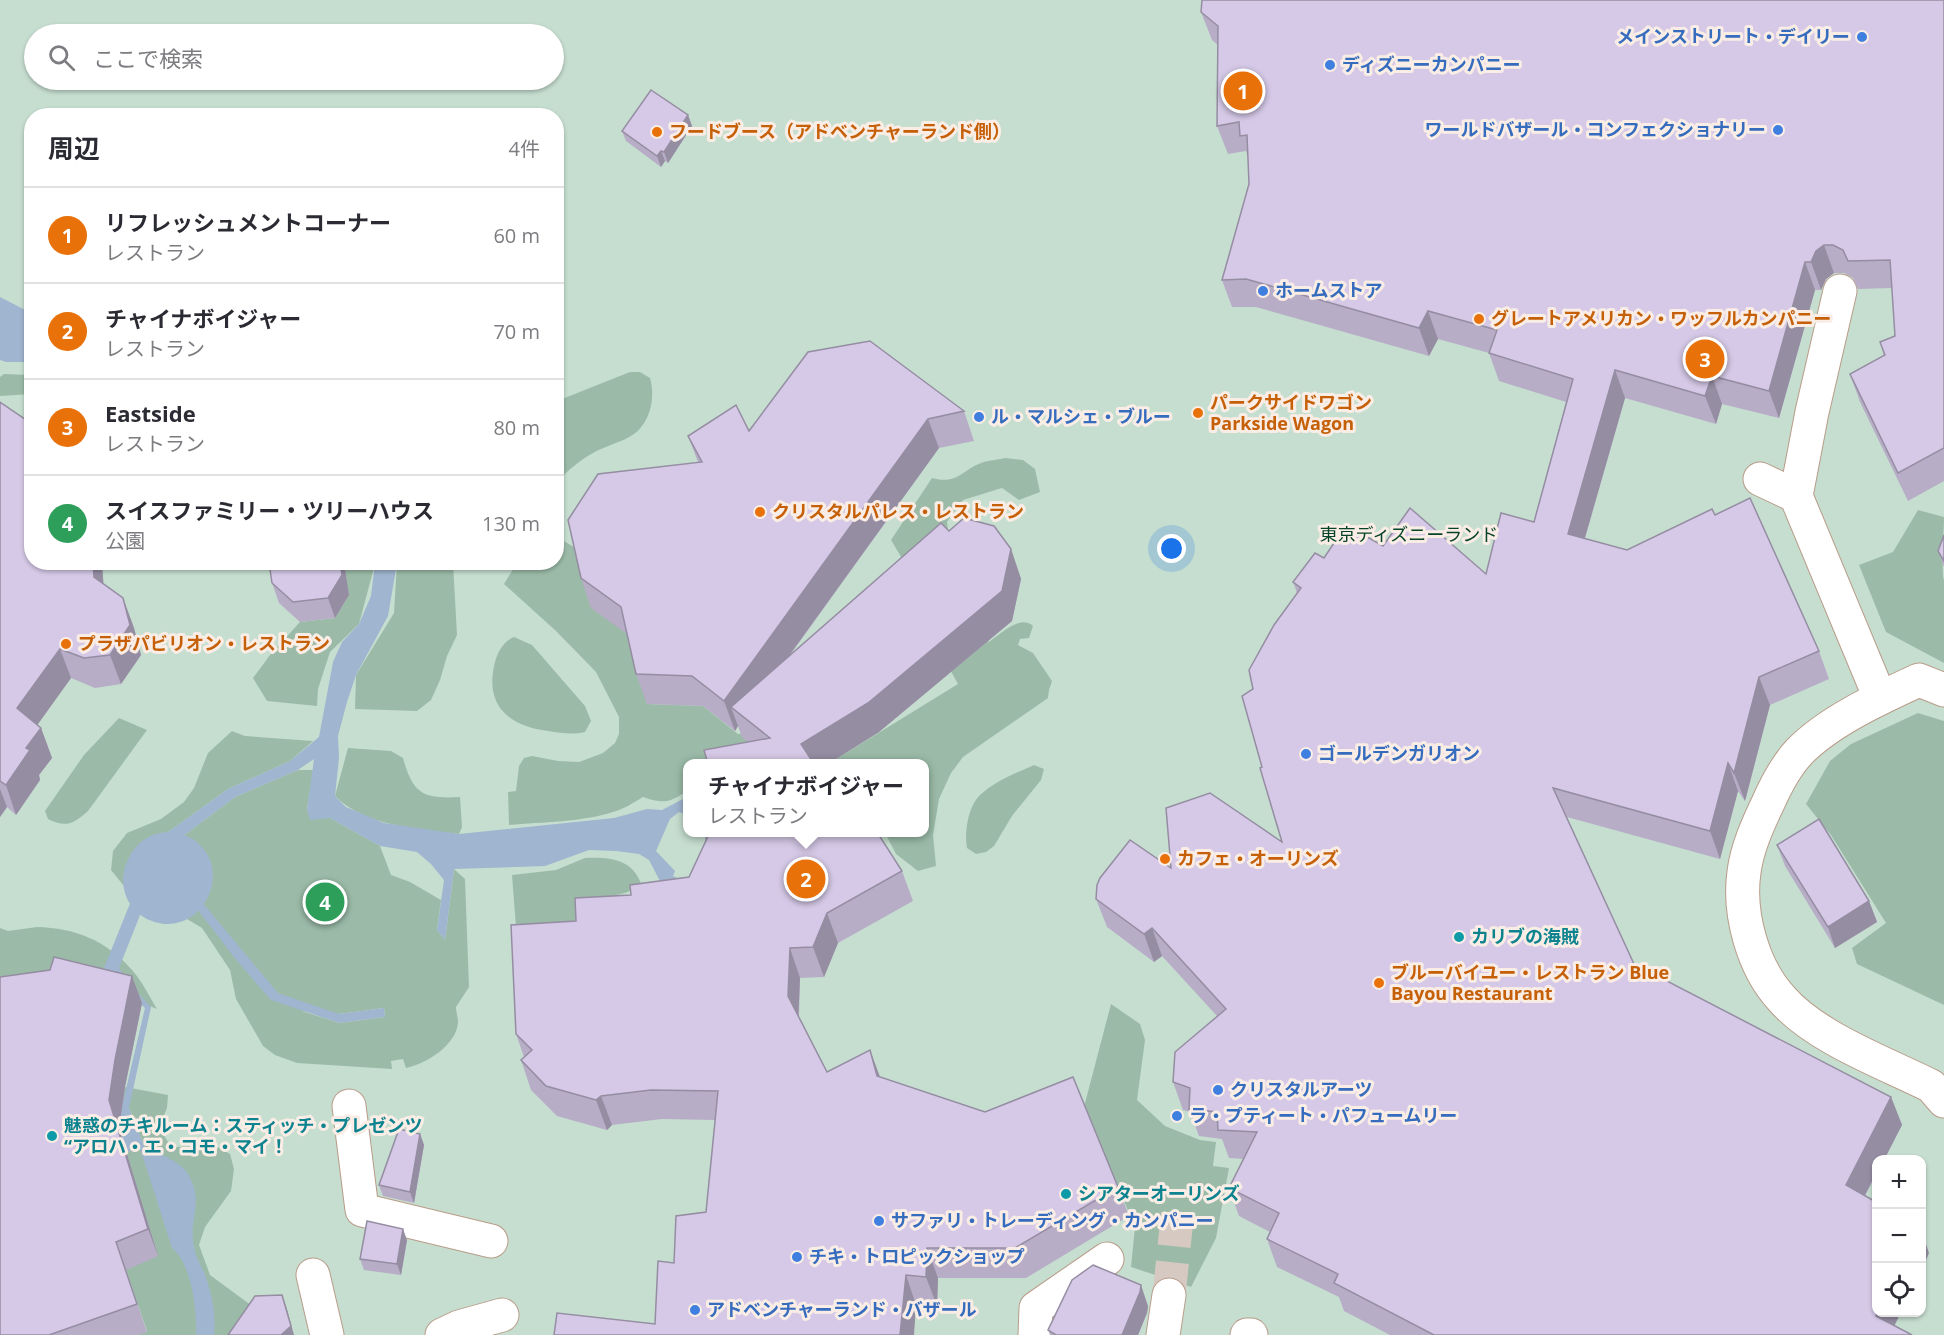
<!DOCTYPE html>
<html lang="ja">
<meta charset="utf-8">
<style>
body{margin:0;font-family:"Open Sans","Noto Sans JP",sans-serif;background:#f2f2f3;color:#2b2b33}
.controls{position:absolute;right:18px;bottom:18px;display:grid;overflow:hidden;border-radius:12px;box-shadow:0 2px 4px #0004}
.controls button{width:54px;height:54px;display:grid;place-items:center;padding:0;border:0;border-bottom:2px solid #e1e1e2;background:#fff;color:#2b2b33;font:30px sans-serif}
.you{position:absolute;left:1172px;top:549px;width:21px;height:21px;margin:-15px;border:4px solid #fff;border-radius:50%;background:#1a73e8;box-shadow:0 0 0 9px #1a73e833}
.badge{display:grid;place-items:center;width:39px;height:39px;border-radius:50%;background:#c93c6a;color:#fff;font-size:20px;font-weight:700}
.pin{position:absolute;translate:-50% -50%;border:3px solid #fff;box-shadow:0 2px 6px #0006}
.popup{position:absolute;left:683px;top:759px;width:246px;height:78px;box-sizing:border-box;display:grid;place-content:center;border-radius:12px;background:#fff;filter:drop-shadow(0 2px 4px #0005);font-size:20px;white-space:nowrap;color:#7c7c81}
.popup b{font-size:22px;color:#2b2b33}
.popup::after{content:'';position:absolute;left:50%;top:100%;margin-left:-12px;border:12px solid transparent;border-top-color:#fff}
.list{margin:0;padding:0;list-style:none}
h2{display:flex;justify-content:space-between;align-items:center;height:78px;margin:0;padding:0 24px;font-size:26px}
h2 small{font-size:20px;font-weight:400;color:#7c7c81}
.list li{display:grid;grid-template-columns:39px 1fr auto;gap:18px;align-items:center;box-sizing:border-box;height:96px;padding:0 24px;border-top:2px solid #e1e1e2}
.list b{display:block;font-size:22px;white-space:nowrap}
.list p{margin:0;font-size:20px;white-space:nowrap;color:#7c7c81}
.list em{font-size:20px;font-style:normal;color:#7c7c81}
.icon{flex:none;width:33px;height:33px;fill:none;stroke:currentColor;stroke-width:2;stroke-linecap:round;stroke-linejoin:round}
.map{position:relative;flex:none;width:1944px;height:1335px;overflow:hidden}
.search{position:absolute;background:#fff;box-shadow:0 2px 4px #0004;left:24px;top:24px;width:540px;height:66px;display:flex;align-items:center;gap:15px;box-sizing:border-box;padding:0 21px;border-radius:33px;color:#7c7c81;font-size:22px}
.panel{position:absolute;background:#fff;box-shadow:0 2px 4px #0004;left:24px;top:108px;width:540px;height:462px;border-radius:24px}
.map>svg:first-child{display:block}
.green{fill:#c6ded0;fill-rule:evenodd}
.forest{fill:#9bbba8;fill-rule:evenodd}
.water{fill:#a0b5cf}
.lines{fill:none;stroke-linecap:round;stroke-linejoin:round}
.river{stroke:#a0b5cf;stroke-width:88}
.minor-tunnel{stroke:#d6c9c1;stroke-width:33;stroke-dasharray:33 16;stroke-linecap:butt}
.minor-casing{stroke:#b99c89;stroke-width:35}
.minor{stroke:#fff;stroke-width:33}
.wall{fill:#b7adc7}
.shaded-wall{fill:#958da2}
.building{fill:#d5c9e7;stroke:#958da2;stroke-width:1.5}
.shop-dot{fill:#3f7fe0;stroke:#faede5;stroke-width:2}
.food-dot{fill:#e8710a;stroke:#faede5;stroke-width:2}
.culture-dot{fill:#0f9aa8;stroke:#faede5;stroke-width:2}
.labels{text-anchor:middle;stroke-width:6;stroke-linejoin:round;paint-order:stroke}
.shop-label{font-size:18px;font-weight:bold;fill:#366cbe;stroke:#faede5;text-anchor:start}
.food-label{font-size:18px;font-weight:bold;fill:#c56008;stroke:#faede5;text-anchor:start}
.park-label{font-size:18px;fill:#074329;stroke:#faede5}
.culture-label{font-size:18px;font-weight:bold;fill:#0d838f;stroke:#faede5;text-anchor:start}
</style>
<div class="map">
<svg width="1944" height="1335" viewBox="0 0 1944 1335">
<rect width="100%" height="100%" fill="#faede5"/>
<path class="green" d="M0,0H1944V1335H0ZM34,34H554V80H34ZM32,116H556V562H32ZM688,764H924V832H688ZM1876,1160H1922V1312H1876Z"/>
<g class="forest">
<path d="M630,372H640L650,378C656,398 650,425 631,436C619,443 605,446 593,453C579,461 567,471 557,482V401Z"/>
<path d="M4,374L31,375V394L0,396V377Z"/>
<path d="M1005,458L1023,460L1035,469L1040,492L1019,500L1002,488L963,500L947,522L951,553L925,597L891,540L932,478C958,485 962,470 981,463C988,460 997,460 1005,458Z"/>
<path d="M1918,510L1944,517C1944,529 1941,574 1944,580V663L1886,632L1859,565L1893,552Z"/>
<path d="M557,537L579,550L632,637L647,704L703,706L738,734L795,724L823,763L688,764L687,791C669,803 664,804 643,797C633,803 624,809 613,812C583,822 542,822 509,825L508,792L516,791L519,766L524,758L532,756L558,761L579,762L603,753L615,743L619,734V717L596,672L556,631L504,584L517,563L556,562Z"/>
<path d="M344,563H375V564L359,624L330,652L318,689L317,706L267,701L253,678L270,655L300,622L335,618L349,595Z"/>
<path d="M397,563H453L457,635L447,656L440,680L431,700L417,711L355,709L356,675L394,613Z"/>
<path d="M966,609L989,642C1000,634 1021,614 1033,626L1029,638L1020,639L1018,645L1033,653L1052,681L1049,690L1048,698L963,757L951,773L939,799L933,835L936,866L918,871L896,854L885,833L924,832V764H828L958,684L928,630Z"/>
<path d="M514,637L532,645L585,706L591,721L585,732C572,735 561,733 548,731C507,726 484,704 495,662C498,651 504,641 514,637Z"/>
<path d="M1918,713L1944,721V1005L1857,964L1852,948L1886,923L1831,835L1806,804L1830,761L1851,744Z"/>
<path d="M119,718L147,730L88,811C73,824 67,828 48,819L45,811L84,755Z"/>
<path d="M232,731L245,736L313,741L290,761L228,789L157,840L138,870L124,886L111,870L113,851L127,833L161,819L184,802L194,788L208,753Z"/>
<path d="M348,748L391,751L403,758C413,794 423,799 460,797L462,827L459,834C417,828 366,827 335,796Z"/>
<path d="M1034,765L1044,769L1041,780L1012,816L994,846L986,852L976,854L967,848C964,833 968,806 980,795C995,781 1016,773 1034,765Z"/>
<path d="M298,770H313L307,810L330,818L380,846L391,875L410,882L441,900L437,930L445,940L454,869L465,879L469,987L456,1007C456,1012 458,1017 458,1022C457,1045 426,1064 406,1068L403,1059L391,1061L392,1069L297,1063L275,1055L263,1046L236,999L230,970L202,928L150,897L154,877L167,848L235,797ZM384,1008L385,1017L339,1023L302,1011L339,1014Z"/>
<path d="M585,858C611,857 633,859 642,886L625,893L578,904L581,920L568,928L516,927L512,875L556,870Z"/>
<path d="M37,927C75,928 106,940 132,970C142,981 149,996 157,1009L142,1003L0,1009V928L8,931Z"/>
<path d="M1111,1004L1140,1024L1145,1040L1137,1100L1165,1126L1200,1140L1216,1142L1213,1166L1229,1168L1216,1238L1191,1287L1131,1267L1135,1227L1084,1107Z"/>
<path d="M0,1076L123,1096L125,1087L168,1095L167,1108L159,1127L171,1147L216,1146L230,1154L234,1169L231,1191L205,1227L199,1245L210,1275L248,1303L259,1307L239,1335H138L147,1331L126,1270ZM129,1108L145,1148L125,1152Z"/>
</g>
<g class="water">
<path d="M0,297L31,313V362H6L0,360Z"/>
<path d="M375,563H397L388,616L356,675L347,702L338,736L339,758L335,796L346,807L384,823L459,834L614,818L647,809L662,810L687,797V815L679,812L670,819L656,851L675,871L673,876L683,881L661,883L649,860L639,854L616,851L589,850L545,866L454,869L445,940L437,930L444,880L431,864L417,852L380,846L330,818L310,820L307,810L314,759L298,770L235,797L167,848L155,877L187,884L278,993L339,1014L384,1008L385,1017L339,1023L271,1000L238,962L184,892L152,885L119,968L131,986L151,1007L129,1108L145,1148C159,1154 179,1160 188,1174C205,1202 188,1218 194,1246C195,1255 200,1264 204,1272C212,1293 216,1313 214,1335H196C197,1311 192,1264 172,1248L140,1148L125,1153L119,1119L145,1008L117,983L104,968L131,901L138,870L157,840L228,789L290,761L319,737L333,662L342,642L359,624L371,596Z"/>
</g>
<g class="lines">
<path class="river" d="M167,880L169,876"/>
<path class="minor-tunnel" d="M1169,1295L1178,1209"/>
<g class="minor-casing">
<g id="minor">
<path d="M1760,479L1796,496L1880,698"/>
<path d="M1796,496L1812,412L1840,291"/>
<path d="M1944,690L1919,680C1880,698 1829,721 1799,752C1785,767 1776,785 1768,803C1758,824 1747,848 1744,872C1738,914 1753,968 1782,999C1816,1038 1885,1063 1931,1086L1944,1101"/>
<path d="M349,1106L362,1210L491,1241"/>
<path d="M313,1275L327,1335"/>
<path d="M442,1335L459,1327L502,1315"/>
<path d="M1035,1335L1036,1308L1107,1259"/>
<path d="M1163,1335L1169,1295"/>
<path d="M1247,1335H1251"/>
</g>
</g>
<use href="#minor" class="minor"/>
</g>
<g class="wall">
<path d="M1944,0V481L1908,501L1860,402L1850,374L1884,356L1880,342L1895,336L1892,288L1858,289L1853,278L1844,273H1834L1826,279L1821,290H1815L1779,418L1722,404L1716,424L1625,398L1585,538L1627,550L1715,515L1819,651L1829,679L1770,705L1745,801L1738,791L1720,859L1567,817L1634,964L1891,1097L1902,1125L1865,1196L1894,1326L1912,1335H1390L1344,1311L1339,1297L1277,1267L1267,1239L1270,1232L1239,1216L1229,1188L1244,1159L1229,1158L1222,1139L1199,1136L1190,1112L1183,1110L1173,1082L1217,1016L1162,956L1154,962L1107,927L1096,899L1171,868L1282,842L1262,767L1253,689L1297,593L1293,582L1324,558L1383,546L1486,574L1534,522L1566,402L1499,381L1489,353L1438,339L1429,356L1256,307H1232L1222,280L1249,184L1248,157L1246,151L1228,154L1217,126L1218,45L1212,40L1201,12Z"/>
<path d="M688,115L692,126L668,163L665,161L661,167L626,141L622,131Z"/>
<path d="M0,402L103,583L123,598L134,628L141,655L121,684L95,688L71,678L37,725L41,728L52,758L39,775L40,780L16,815L7,807L0,817Z"/>
<path d="M964,411L974,441L939,448L788,658L949,531L1011,549L1021,579L1012,621L879,732L828,764H708L748,742L742,737L738,726L735,731L703,706L647,704L636,674L627,634L591,608L581,578L698,462L688,436Z"/>
<path d="M1944,535V567L1938,551Z"/>
<path d="M269,562H344L349,595L335,618L300,622L279,603L272,583Z"/>
<path d="M703,832H877L902,871L913,901L838,943L824,977L800,978L799,1017L827,1072L870,1050L880,1077L1118,1187L1129,1216L1026,1278H938L937,1306L916,1305L655,1324L674,1263L706,1212L715,1120L662,1119L612,1125L607,1130L557,1116L531,1090L521,1060L524,1057L516,1034L576,921L631,895L689,877L706,841Z"/>
<path d="M1777,845L1869,901L1877,922L1835,948L1785,866Z"/>
<path d="M132,976L142,1003L125,1087L119,1128L158,1256L126,1270L147,1332L138,1335H0Z"/>
<path d="M420,1134L424,1145L414,1203L383,1196L379,1185Z"/>
<path d="M407,1240L401,1275L364,1270L360,1259Z"/>
<path d="M1148,1306L1147,1313L1138,1335H1050L1048,1330Z"/>
</g>
<g class="shaded-wall">
<path d="M688,115L692,126L668,163L664,152Z"/>
<path d="M661,151L665,161L661,167L657,156Z"/>
<path d="M1824,245L1834,273L1826,279L1821,290L1811,262L1816,251Z"/>
<path d="M1805,262L1815,290L1779,418L1769,391Z"/>
<path d="M1428,311L1438,339L1429,356L1419,328Z"/>
<path d="M1615,370L1625,398L1578,562L1568,534Z"/>
<path d="M1712,376L1722,404L1716,424L1705,396Z"/>
<path d="M928,419L939,448L744,718L731,707L738,726L735,731L724,701Z"/>
<path d="M1011,549L1021,579L1012,621L879,732L828,764H808L801,744Z"/>
<path d="M93,562H102L105,606L94,577Z"/>
<path d="M340,562H344L349,595L335,618L328,598Z"/>
<path d="M123,598L134,628L141,655L121,684L110,655Z"/>
<path d="M60,649L71,678L28,738L17,708Z"/>
<path d="M1759,677L1770,705L1745,801L1734,773Z"/>
<path d="M41,728L52,758L39,775L40,780L16,815L6,785L26,748Z"/>
<path d="M1728,763L1738,791L1720,859L1710,831Z"/>
<path d="M0,789L7,807L0,817Z"/>
<path d="M1869,901L1877,922L1835,948L1828,927Z"/>
<path d="M827,913L838,943L824,977L813,947Z"/>
<path d="M1152,928L1162,956L1154,962L1144,934Z"/>
<path d="M790,948L800,978L798,1025L788,996Z"/>
<path d="M132,976L142,1003L125,1087L119,1128L158,1256L148,1229L109,1100L115,1060Z"/>
<path d="M870,1050L881,1080L877,1076Z"/>
<path d="M601,1096L612,1125L607,1130L596,1100Z"/>
<path d="M1891,1097L1902,1125L1884,1160H1876V1173L1856,1213L1846,1185Z"/>
<path d="M420,1134L424,1145L414,1203L410,1192Z"/>
<path d="M403,1229L407,1240L401,1275L397,1264Z"/>
<path d="M1922,1233L1929,1253L1922,1269Z"/>
<path d="M927,1248L938,1278L937,1306L926,1277Z"/>
<path d="M906,1275L916,1305L914,1335H900Z"/>
<path d="M1141,1285L1148,1306L1147,1313L1138,1335H1122Z"/>
<path d="M282,1295L286,1306L294,1335H281Z"/>
<path d="M1877,1312H1901L1890,1335L1876,1316Z"/>
</g>
<g class="building">
<path d="M1202,0H1944V448L1898,473L1850,374L1885,355L1880,342L1895,336L1890,260L1848,261L1843,250L1833,245H1824L1816,251L1811,262H1805L1769,391L1712,376L1705,396L1615,370L1568,534L1627,550L1712,509L1715,515L1750,498L1819,651L1759,677L1734,773L1728,763L1710,831L1553,788L1634,964L1891,1097L1846,1185L1876,1202L1877,1312L1876,1316L1912,1335H1434L1334,1283L1338,1274L1267,1239L1279,1213L1229,1188L1257,1132L1218,1130L1217,1112L1189,1109L1190,1088L1173,1082L1175,1052L1226,1009L1152,928L1144,934L1096,899L1097,885L1100,878L1130,840L1171,868L1166,808L1210,793L1282,842L1260,768L1262,767L1242,696L1253,689L1249,670L1274,625L1301,588L1293,582L1315,553L1324,558L1346,525L1383,546L1410,508L1486,574L1501,513L1534,522L1573,379L1489,353L1497,330L1428,311L1419,328L1246,279L1222,280L1249,184L1247,135L1240,136L1239,122L1217,126L1218,26L1201,12Z"/>
<path d="M651,90L688,115L664,152L661,151L657,156L622,131Z"/>
<path d="M870,341L964,411L928,419L724,701L692,676L636,674L621,607L581,578L568,520L598,474L702,462L688,436L736,405L749,431L808,352Z"/>
<path d="M0,402L32,424V562H93L94,577L123,598L130,625L110,655L84,658L60,649L17,708L41,728L26,748L30,750L6,785L0,781Z"/>
<path d="M964,518L994,526L1011,549L1002,591L868,703L801,744L814,764H708L704,750L770,738L731,707L941,523L949,531Z"/>
<path d="M1944,535V561L1938,551Z"/>
<path d="M269,562H340L342,575L328,598L293,602L272,583Z"/>
<path d="M1819,819L1869,901L1828,927L1777,845Z"/>
<path d="M710,832H877L902,871L827,913L813,947L790,948L788,996L827,1072L870,1050L877,1076L985,1112L1073,1077L1118,1187L1015,1248H927L926,1277L906,1275L900,1335H554L557,1313L655,1324L658,1261L674,1263L676,1216L706,1212L718,1091L651,1090L601,1096L596,1100L546,1086L521,1060L532,1050L516,1034L511,925L576,921L575,898L631,895L630,885L689,877Z"/>
<path d="M54,957L132,976L115,1060L109,1100L148,1229L116,1242L137,1304L49,1335H0V977L50,970Z"/>
<path d="M399,1129L420,1134L410,1192L379,1185Z"/>
<path d="M367,1221L403,1229L397,1264L360,1259Z"/>
<path d="M1093,1265L1141,1285L1140,1292L1122,1335H1056L1048,1330L1072,1280Z"/>
<path d="M282,1295L291,1326L281,1335H228L255,1296Z"/>
</g>
<g class="shop-dot">
<circle cx="1862" cy="37" r="6"/>
<circle cx="1330" cy="65" r="6"/>
<circle cx="1778" cy="130" r="6"/>
<circle cx="1263" cy="291" r="6"/>
<circle cx="979" cy="417" r="6"/>
<circle cx="1306" cy="754" r="6"/>
<circle cx="1218" cy="1090" r="6"/>
<circle cx="1177" cy="1116" r="6"/>
<circle cx="879" cy="1221" r="6"/>
<circle cx="797" cy="1257" r="6"/>
<circle cx="695" cy="1310" r="6"/>
</g>
<g class="food-dot">
<circle cx="657" cy="132" r="6"/>
<circle cx="1479" cy="319" r="6"/>
<circle cx="1198" cy="413" r="6"/>
<circle cx="760" cy="512" r="6"/>
<circle cx="66" cy="644" r="6"/>
<circle cx="1165" cy="859" r="6"/>
<circle cx="1379" cy="983" r="6"/>
</g>
<g class="culture-dot">
<circle cx="1459" cy="937" r="6"/>
<circle cx="52" cy="1136" r="6"/>
<circle cx="1066" cy="1194" r="6"/>
</g>
<g class="labels">
<g class="shop-label">
<text x="1850" y="43" text-anchor="end">メインストリート・デイリー</text>
<text x="1342" y="71">ディズニーカンパニー</text>
<text x="1766" y="136" text-anchor="end">ワールドバザール・コンフェクショナリー</text>
<text x="1275" y="297">ホームストア</text>
<text x="991" y="423">ル・マルシェ・ブルー</text>
<text x="1318" y="760">ゴールデンガリオン</text>
<text x="1230" y="1096">クリスタルアーツ</text>
<text x="1189" y="1122">ラ・プティート・パフュームリー</text>
<text x="891" y="1227">サファリ・トレーディング・カンパニー</text>
<text x="809" y="1263">チキ・トロピックショップ</text>
<text x="707" y="1316">アドベンチャーランド・バザール</text>
</g>
<g class="food-label">
<text x="669" y="138">フードブース（アドベンチャーランド側）</text>
<text x="1491" y="325">グレートアメリカン・ワッフルカンパニー</text>
<text x="1210" y="409">パークサイドワゴン<tspan x="1210" dy="21">Parkside Wagon</tspan></text>
<text x="772" y="518">クリスタルパレス・レストラン</text>
<text x="78" y="650">プラザパビリオン・レストラン</text>
<text x="1177" y="865">カフェ・オーリンズ</text>
<text x="1391" y="979">ブルーバイユー・レストラン Blue<tspan x="1391" dy="21">Bayou Restaurant</tspan></text>
</g>
<g class="park-label">
<text x="1409" y="541">東京ディズニーランド</text>
</g>
<g class="culture-label">
<text x="1471" y="943">カリブの海賊</text>
<text x="64" y="1132">魅惑のチキルーム：スティッチ・プレゼンツ<tspan x="64" dy="21">“アロハ・エ・コモ・マイ！</tspan></text>
<text x="1078" y="1200">シアターオーリンズ</text>
</g>
</g>
</svg>
<div class="controls">
<button>+</button>
<button>−</button>
<button><svg class="icon" aria-label="locate" viewBox="0 0 24 24"><circle cx="12" cy="12" r="6"/><path d="M12 2v4M12 18v4M2 12h4M18 12h4"/></svg></button>
</div>
<div class="you"></div>
<div class="pin badge" style="left:1243px;top:91px;background:#e8710a">1</div>
<div class="pin badge" style="left:806px;top:879px;background:#e8710a">2</div>
<div class="popup"><b>チャイナボイジャー</b>レストラン</div>
<div class="pin badge" style="left:1705px;top:359px;background:#e8710a">3</div>
<div class="pin badge" style="left:325px;top:902px;background:#2e9e5b">4</div>
<div class="search"><svg class="icon" aria-label="search" viewBox="0 0 24 24"><circle cx="10" cy="10" r="6"/><path d="M15 15l6 6"/></svg>ここで検索</div>
<section class="panel">
<h2>周辺<small>4件</small></h2>
<ul class="list">
<li><span class="badge" style="background:#e8710a">1</span><div><b>リフレッシュメントコーナー</b><p>レストラン</p></div><em>60 m</em></li>
<li><span class="badge" style="background:#e8710a">2</span><div><b>チャイナボイジャー</b><p>レストラン</p></div><em>70 m</em></li>
<li><span class="badge" style="background:#e8710a">3</span><div><b>Eastside</b><p>レストラン</p></div><em>80 m</em></li>
<li><span class="badge" style="background:#2e9e5b">4</span><div><b>スイスファミリー・ツリーハウス</b><p>公園</p></div><em>130 m</em></li>
</ul>
</section>
</div>
